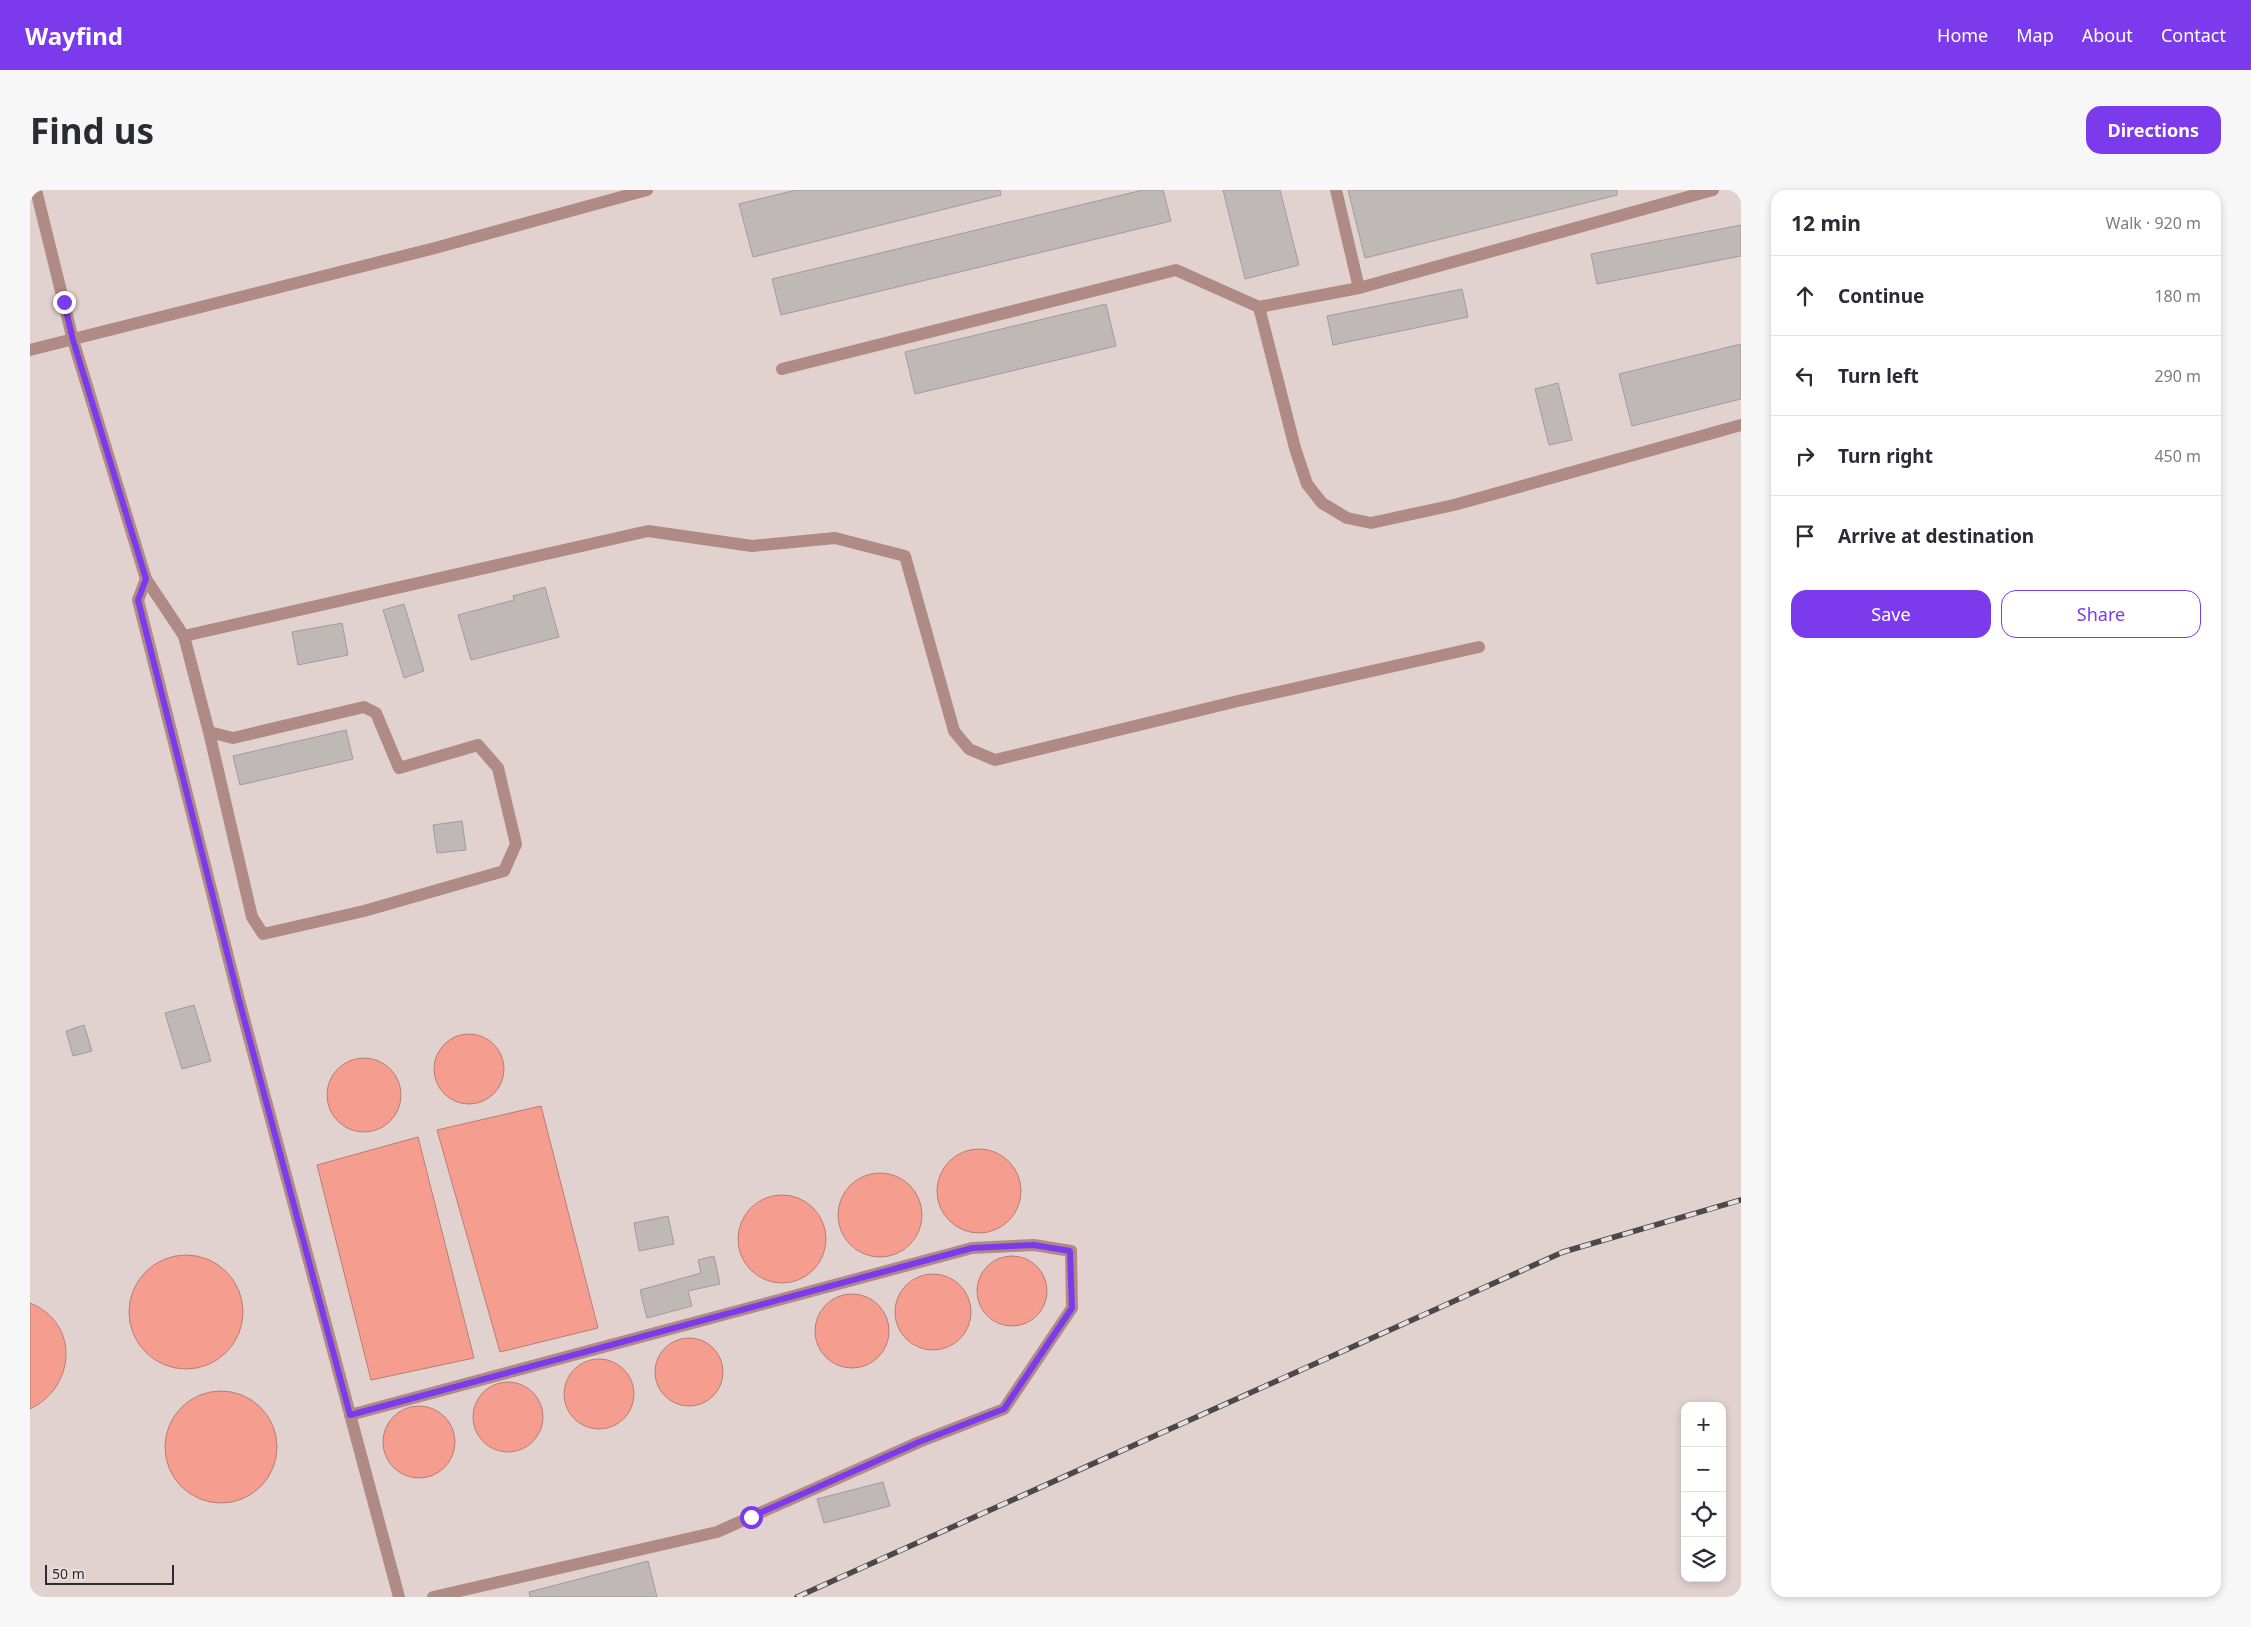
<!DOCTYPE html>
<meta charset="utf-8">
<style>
body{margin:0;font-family:"Noto Sans",sans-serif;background:#f7f7f7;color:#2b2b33}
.controls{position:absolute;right:15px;bottom:15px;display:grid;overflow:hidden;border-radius:10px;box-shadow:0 2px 8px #0003}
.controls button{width:45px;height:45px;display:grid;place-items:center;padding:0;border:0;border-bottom:1px solid #e1e1e2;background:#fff;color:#2b2b33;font:25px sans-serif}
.scale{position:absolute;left:15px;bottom:12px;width:129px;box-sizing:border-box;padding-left:5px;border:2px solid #2e2b2a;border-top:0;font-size:14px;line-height:18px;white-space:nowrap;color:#2e2b2a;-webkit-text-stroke:4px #e6dfdd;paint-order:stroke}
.stop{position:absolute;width:15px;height:15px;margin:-11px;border:4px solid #7c3aed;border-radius:50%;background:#fff}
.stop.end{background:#7c3aed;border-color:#fff;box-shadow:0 1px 5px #0008}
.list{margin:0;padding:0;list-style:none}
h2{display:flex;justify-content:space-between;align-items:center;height:65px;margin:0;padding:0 20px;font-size:21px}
h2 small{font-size:16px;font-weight:400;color:#7c7c81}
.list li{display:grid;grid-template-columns:32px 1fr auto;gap:15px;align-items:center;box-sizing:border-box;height:80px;padding:0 20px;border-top:1px solid #e1e1e2}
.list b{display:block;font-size:19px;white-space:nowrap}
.list em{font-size:16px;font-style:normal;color:#7c7c81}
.actions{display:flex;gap:10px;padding:15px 20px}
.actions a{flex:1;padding:11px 0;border:1px solid #7c3aed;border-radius:15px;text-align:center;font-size:18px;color:#7c3aed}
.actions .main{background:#7c3aed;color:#fff}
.icon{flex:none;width:28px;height:28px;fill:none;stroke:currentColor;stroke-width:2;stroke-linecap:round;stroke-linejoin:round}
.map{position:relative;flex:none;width:1711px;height:1407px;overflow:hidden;border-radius:15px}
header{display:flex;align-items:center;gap:30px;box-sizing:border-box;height:70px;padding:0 25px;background:#7c3aed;color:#fff}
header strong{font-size:24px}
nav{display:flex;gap:28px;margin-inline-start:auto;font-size:18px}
.intro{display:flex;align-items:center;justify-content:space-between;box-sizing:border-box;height:120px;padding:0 30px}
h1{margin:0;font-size:35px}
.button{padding:12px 22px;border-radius:15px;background:#7c3aed;color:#fff;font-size:18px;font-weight:700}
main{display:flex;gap:30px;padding:0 30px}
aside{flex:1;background:#fff;border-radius:15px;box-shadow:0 2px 8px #0003}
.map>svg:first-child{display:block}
.built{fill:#e1d2cf;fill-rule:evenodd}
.water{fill:#f59e90;stroke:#b97c71}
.building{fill:#bfb8b7;stroke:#a29b9a}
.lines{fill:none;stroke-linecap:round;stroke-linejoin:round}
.minor{stroke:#b08a84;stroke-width:12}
.rail-casing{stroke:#4c4847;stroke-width:5.5}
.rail{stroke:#e6dfdd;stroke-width:4;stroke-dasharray:11;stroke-linecap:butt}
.route{stroke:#7c3aed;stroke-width:6}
</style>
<header>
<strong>Wayfind</strong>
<nav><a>Home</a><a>Map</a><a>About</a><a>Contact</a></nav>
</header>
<div class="intro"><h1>Find us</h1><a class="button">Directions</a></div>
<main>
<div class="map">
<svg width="1711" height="1407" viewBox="0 0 1711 1407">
<rect width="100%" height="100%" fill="#e6dfdd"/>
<path class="built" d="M0,0H1711V1407H0ZM1655,1216H1692V1388H1655Z"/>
<g class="water">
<circle cx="439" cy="879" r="35"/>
<circle cx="334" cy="905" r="37"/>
<path d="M511,916L568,1138L470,1162L407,940Z"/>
<path d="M388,947L444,1168L341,1190L287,975Z"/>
<circle cx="949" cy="1001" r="42"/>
<circle cx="850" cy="1025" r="42"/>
<circle cx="752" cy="1049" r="44"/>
<circle cx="156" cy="1122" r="57"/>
<circle cx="982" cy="1101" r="35"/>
<circle cx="903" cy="1122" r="38"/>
<circle cx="822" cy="1141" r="37"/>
<path d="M0,1113C50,1133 46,1197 0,1219Z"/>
<circle cx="659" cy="1182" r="34"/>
<circle cx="569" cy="1204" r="35"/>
<circle cx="478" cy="1227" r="35"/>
<circle cx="191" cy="1257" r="56"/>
<circle cx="389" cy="1252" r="36"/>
</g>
<g class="building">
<path d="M766,0H970L971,5L723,67L709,14Z"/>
<path d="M1113,0H1133L1141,31L751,125L742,89Z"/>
<path d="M1193,0H1250L1269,75L1215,89Z"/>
<path d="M1318,0H1587V5L1335,68Z"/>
<path d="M1711,35V66L1567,94L1561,64Z"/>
<path d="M1432,99L1438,127L1303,155L1297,126Z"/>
<path d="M1076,114L1086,156L885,204L875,162Z"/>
<path d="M1711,154V209L1602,236L1589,184Z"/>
<path d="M1528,193L1542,250L1519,255L1505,199Z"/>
<path d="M515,397L529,447L441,470L428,425L484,410L483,406Z"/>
<path d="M374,414L394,481L374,488L353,420Z"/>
<path d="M312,433L318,465L268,475L262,442Z"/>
<path d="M316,540L323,569L210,595L203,566Z"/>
<path d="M432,631L436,660L407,663L403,635Z"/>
<path d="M164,815L181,871L152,879L135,823Z"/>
<path d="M54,835L62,861L43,866L36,841Z"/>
<path d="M638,1026L644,1054L609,1061L604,1033Z"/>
<path d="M684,1066L690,1094L658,1101L662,1116L617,1128L610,1100L671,1083L668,1070Z"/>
<path d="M853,1292L860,1316L794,1333L787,1309Z"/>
<path d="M618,1371L627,1407H500L499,1402Z"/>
</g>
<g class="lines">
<g class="minor">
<path d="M6,0L43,150L116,389L154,446L179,542L203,548L334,517L346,523L369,578L448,555L468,578L486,654L474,681L334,721L233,744L222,727L179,542"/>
<path d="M1306,0L1329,98"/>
<path d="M1229,117L1265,258L1277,294L1292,313L1317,328L1341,333L1424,315L1711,235"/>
<path d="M0,160L405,58L617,0"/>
<path d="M752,179L1146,80L1229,117L1329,98L1683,0"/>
<path d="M116,389L108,410L209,810L369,1407"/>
<path d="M154,446L618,341L722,356L805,348L875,366L924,541L939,559L965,570L1208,511L1449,457"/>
<path d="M320,1225L942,1058L1004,1055L1041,1061L1042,1118L974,1219L889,1252L687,1342L403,1407"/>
</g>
<g class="rail-casing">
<path id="rail" d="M767,1407L1533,1062L1711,1010"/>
</g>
<use href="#rail" class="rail"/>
</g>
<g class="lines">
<path class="route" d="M34,112L43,150L116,389L108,410L209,810L320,1225L942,1058L1004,1055L1040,1061L1042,1118L974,1219L889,1252L721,1327"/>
</g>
</svg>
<div class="controls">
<button>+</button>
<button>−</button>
<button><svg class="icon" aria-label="locate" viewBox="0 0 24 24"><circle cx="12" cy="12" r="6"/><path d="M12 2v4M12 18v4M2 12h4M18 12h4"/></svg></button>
<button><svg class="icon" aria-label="layers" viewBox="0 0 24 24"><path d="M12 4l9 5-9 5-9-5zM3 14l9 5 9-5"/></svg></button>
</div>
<div class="scale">50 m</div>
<div class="stop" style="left:721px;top:1327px"></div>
<div class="stop end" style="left:34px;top:112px"></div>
</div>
<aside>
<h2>12 min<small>Walk · 920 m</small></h2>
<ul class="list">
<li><svg class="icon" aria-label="ahead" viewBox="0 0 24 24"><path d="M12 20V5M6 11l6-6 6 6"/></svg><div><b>Continue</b></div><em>180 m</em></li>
<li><svg class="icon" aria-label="left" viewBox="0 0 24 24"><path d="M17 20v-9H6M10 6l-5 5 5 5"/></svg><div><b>Turn left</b></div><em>290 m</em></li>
<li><svg class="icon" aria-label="right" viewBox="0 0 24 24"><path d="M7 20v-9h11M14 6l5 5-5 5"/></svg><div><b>Turn right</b></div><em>450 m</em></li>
<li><svg class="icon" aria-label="arrive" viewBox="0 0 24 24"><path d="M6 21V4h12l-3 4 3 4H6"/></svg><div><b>Arrive at destination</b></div></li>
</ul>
<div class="actions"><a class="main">Save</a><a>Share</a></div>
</aside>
</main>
